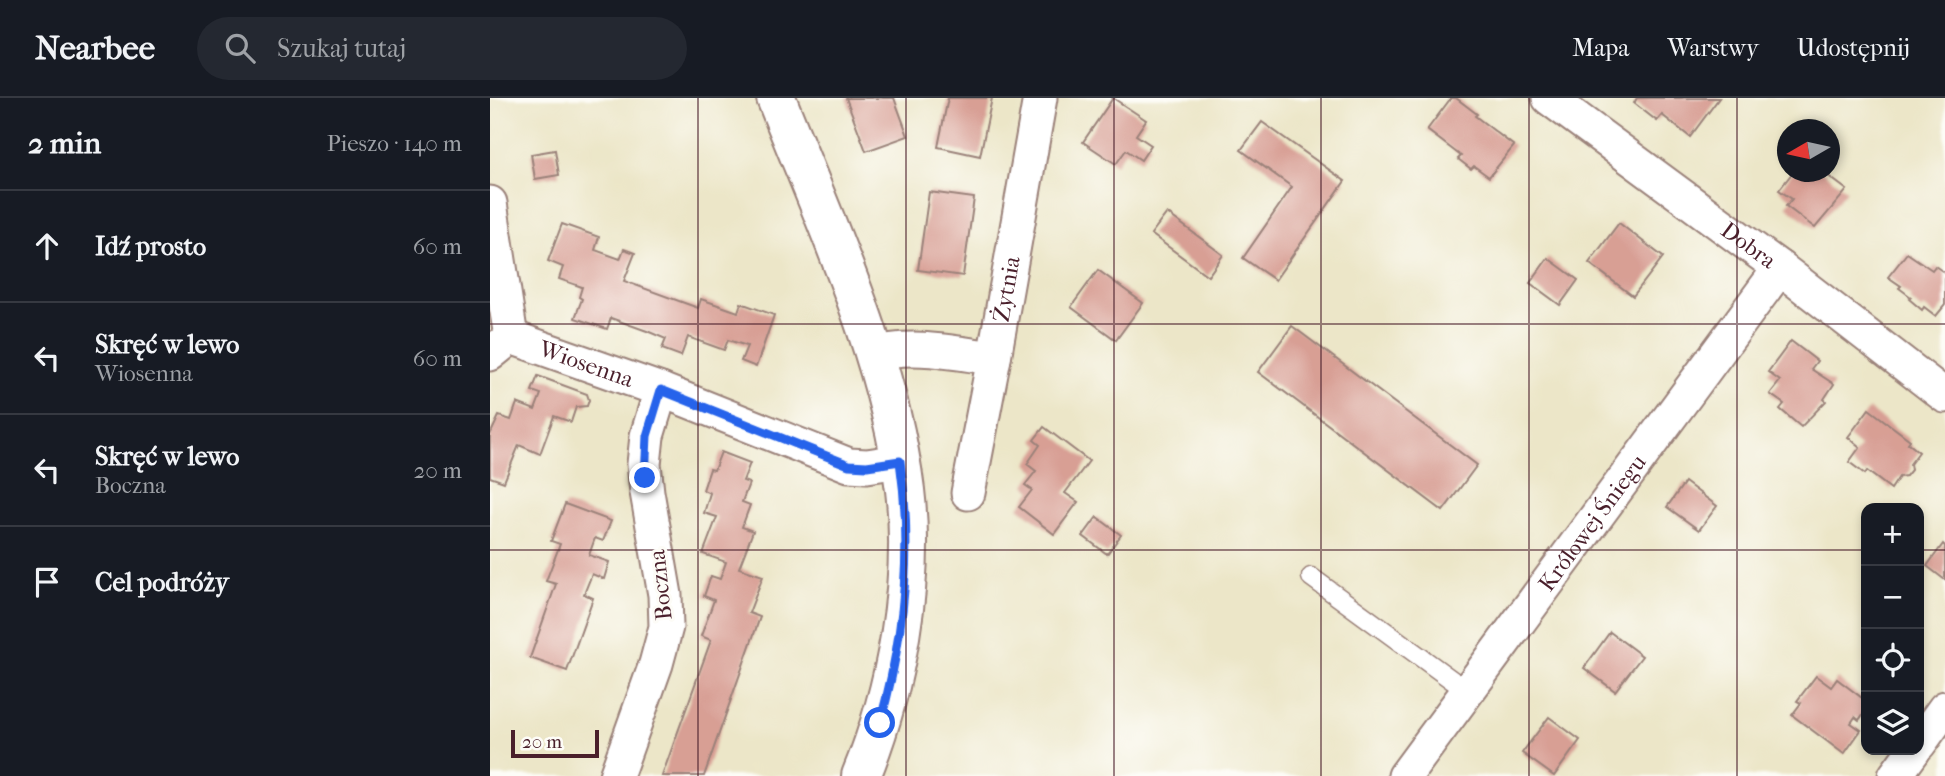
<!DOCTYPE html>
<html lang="pl">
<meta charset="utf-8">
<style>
body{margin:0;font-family:"IM FELL French Canon",serif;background:#242831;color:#f1f3f6}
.controls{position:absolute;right:21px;bottom:21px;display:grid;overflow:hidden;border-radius:14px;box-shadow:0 4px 10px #0003}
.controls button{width:63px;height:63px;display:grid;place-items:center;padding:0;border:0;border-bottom:2px solid #363941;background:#171b24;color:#f1f3f6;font:35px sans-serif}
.compass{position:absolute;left:1287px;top:21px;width:63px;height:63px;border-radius:50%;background:#171b24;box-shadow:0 4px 10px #0003;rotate:261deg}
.scale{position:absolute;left:21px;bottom:18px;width:88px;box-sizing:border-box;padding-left:7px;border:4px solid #4a1f2b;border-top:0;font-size:19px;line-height:24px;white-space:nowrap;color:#4a1f2b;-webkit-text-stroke:5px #fdfcf7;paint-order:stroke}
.stop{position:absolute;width:21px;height:21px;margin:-16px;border:5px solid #2563eb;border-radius:50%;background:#fff}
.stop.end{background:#2563eb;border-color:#fff;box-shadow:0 2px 7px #0008}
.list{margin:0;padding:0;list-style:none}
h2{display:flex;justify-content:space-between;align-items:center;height:91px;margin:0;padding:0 28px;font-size:30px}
h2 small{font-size:23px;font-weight:400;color:#9ea1a6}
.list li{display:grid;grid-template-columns:46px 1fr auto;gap:21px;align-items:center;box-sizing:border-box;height:112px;padding:0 28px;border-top:2px solid #363941}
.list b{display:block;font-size:26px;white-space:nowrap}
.list p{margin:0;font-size:23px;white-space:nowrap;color:#9ea1a6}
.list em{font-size:23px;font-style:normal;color:#9ea1a6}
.icon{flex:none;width:38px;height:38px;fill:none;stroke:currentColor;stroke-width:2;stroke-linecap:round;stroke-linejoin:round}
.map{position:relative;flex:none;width:1455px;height:678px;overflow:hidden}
header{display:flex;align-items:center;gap:42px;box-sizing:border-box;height:98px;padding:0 35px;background:#171b24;border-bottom:2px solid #363941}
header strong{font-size:33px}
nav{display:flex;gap:38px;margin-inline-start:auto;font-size:24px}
.search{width:490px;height:63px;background:#242831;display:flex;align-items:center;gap:18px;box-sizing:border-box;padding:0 24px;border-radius:38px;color:#9ea1a6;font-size:26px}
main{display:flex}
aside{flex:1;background:#171b24}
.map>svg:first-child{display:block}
.building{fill:#d89f94}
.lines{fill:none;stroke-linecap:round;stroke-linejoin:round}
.service-casing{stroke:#9b827a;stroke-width:21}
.minor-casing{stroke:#9b827a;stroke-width:37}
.tertiary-casing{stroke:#9b827a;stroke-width:42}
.service{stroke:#fff;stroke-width:18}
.minor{stroke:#fff;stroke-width:33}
.tertiary{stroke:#fff;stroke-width:38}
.route{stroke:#2563eb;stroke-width:9}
.grid{fill:none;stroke:#4a1f2b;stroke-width:2;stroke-opacity:0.55}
.labels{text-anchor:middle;stroke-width:6;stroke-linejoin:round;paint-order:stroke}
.street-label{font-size:23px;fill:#4a1f2b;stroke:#fdfcf7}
</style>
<header>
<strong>Nearbee</strong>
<div class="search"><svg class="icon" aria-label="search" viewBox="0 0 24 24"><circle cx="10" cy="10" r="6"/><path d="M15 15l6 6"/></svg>Szukaj tutaj</div>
<nav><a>Mapa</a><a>Warstwy</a><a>Udostępnij</a></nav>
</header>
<main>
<aside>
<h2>2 min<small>Pieszo · 140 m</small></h2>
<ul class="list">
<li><svg class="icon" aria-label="ahead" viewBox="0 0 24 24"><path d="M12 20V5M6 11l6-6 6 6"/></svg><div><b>Idź prosto</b></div><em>60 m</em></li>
<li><svg class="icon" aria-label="left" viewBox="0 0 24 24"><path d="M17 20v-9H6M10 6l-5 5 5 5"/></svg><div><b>Skręć w lewo</b><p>Wiosenna</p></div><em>60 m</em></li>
<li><svg class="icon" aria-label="left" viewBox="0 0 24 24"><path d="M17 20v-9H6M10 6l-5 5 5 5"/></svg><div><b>Skręć w lewo</b><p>Boczna</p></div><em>20 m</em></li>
<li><svg class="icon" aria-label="arrive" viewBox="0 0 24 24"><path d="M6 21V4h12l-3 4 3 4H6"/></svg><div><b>Cel podróży</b></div></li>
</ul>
</aside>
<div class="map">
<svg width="1455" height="678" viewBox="0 0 1455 678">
<rect width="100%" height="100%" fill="#fdfcf7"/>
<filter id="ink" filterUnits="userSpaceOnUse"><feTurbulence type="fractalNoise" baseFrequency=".0143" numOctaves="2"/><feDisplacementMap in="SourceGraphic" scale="14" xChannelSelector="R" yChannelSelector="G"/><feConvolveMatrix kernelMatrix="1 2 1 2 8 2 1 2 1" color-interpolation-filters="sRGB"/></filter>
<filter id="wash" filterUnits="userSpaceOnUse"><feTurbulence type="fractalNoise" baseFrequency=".00686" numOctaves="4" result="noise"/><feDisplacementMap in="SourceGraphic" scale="28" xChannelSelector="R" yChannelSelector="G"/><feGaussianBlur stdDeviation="1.57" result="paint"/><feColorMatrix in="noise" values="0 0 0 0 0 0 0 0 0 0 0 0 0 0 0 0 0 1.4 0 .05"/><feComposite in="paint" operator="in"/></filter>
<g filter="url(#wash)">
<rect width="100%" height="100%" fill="#ece6c8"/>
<g id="blocks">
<g class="building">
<path d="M356,0H404L418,38L376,53Z"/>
<path d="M458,0H502L490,58L448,49Z"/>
<path d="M623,0L656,22L646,37L661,47L651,62L636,52L626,66L593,44Z"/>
<path d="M961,0H966L987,16L985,18L1024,48L999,79L984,68L981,71L968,61L971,58L937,32Z"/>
<path d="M1147,0H1229L1200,39L1172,17L1167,23L1144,5Z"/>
<path d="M772,24L855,83L785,182L753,160L802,89L751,52Z"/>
<path d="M65,52L69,77L45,81L41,56Z"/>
<path d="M1303,74H1333L1357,92L1325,130L1296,108L1302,101L1289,92Z"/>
<path d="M439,94L484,100L473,178L428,172Z"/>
<path d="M677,115L733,157L718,178L661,136Z"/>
<path d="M1129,125L1173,159L1143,198L1099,165Z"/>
<path d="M72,126L109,139L105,152L130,161L134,151L145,155L134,183L208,210L211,201L248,214L251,205L284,217L266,269L251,263L257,248L238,242L234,252L198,239L191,258L172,251L176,241L157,233L121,220L117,231L85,220L92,201L89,199L92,189L69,181L73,169L58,163Z"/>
<path d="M1417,155L1442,172L1445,168L1455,175V207L1446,218L1434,209L1432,212L1419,201L1421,199L1409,190L1411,188L1398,179Z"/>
<path d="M1058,160L1088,182L1070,207L1040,185Z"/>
<path d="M608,172L653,205L626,242L581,209Z"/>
<path d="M802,228L987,367L953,413L768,274Z"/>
<path d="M1301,243L1327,263L1321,271L1344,286L1334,301L1336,303L1311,329L1290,311L1294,306L1280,296L1290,283L1278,274Z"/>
<path d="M48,278L97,296L99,302L97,308L86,309L81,324L64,318L50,356L29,347L14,384L0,379V337L9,318L21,322L27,305L45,312L51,296L42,293Z"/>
<path d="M1379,311L1420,342L1418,345L1429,354L1420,366L1421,372L1416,378L1409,379L1401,391L1377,373L1375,376L1359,364L1370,349L1358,339Z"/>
<path d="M554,329L599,363L575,395L588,404L564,436L529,409L542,392L535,387L546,373L537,366L550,347L544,342Z"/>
<path d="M231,354L260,365L253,383L259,385L252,404L260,407L252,429L263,433L249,470L273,478L259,515L270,519L214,678H172L221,542L211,538L224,502L214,498L221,478L230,481L236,464L213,456L227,419L214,415L220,395L213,392L220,371L224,372Z"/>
<path d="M1195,384L1227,408L1209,432L1177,409Z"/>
<path d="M75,406L121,423L113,443L105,440L99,457L119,464L114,481L102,476L94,496L103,500L77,573L40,560L66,486L56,483L70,446L61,443Z"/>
<path d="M607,419L631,437L617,456L593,438Z"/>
<path d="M1453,446L1455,448V482L1437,468Z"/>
<path d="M1120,534L1152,558L1125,593L1094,570Z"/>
<path d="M1326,578L1341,589L1347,581L1376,603V612L1369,622L1365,619L1361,625L1371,632L1354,656L1302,617L1311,605L1307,603Z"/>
<path d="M1059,619L1090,642L1064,678L1032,655Z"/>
</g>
</g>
</g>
<g filter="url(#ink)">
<use href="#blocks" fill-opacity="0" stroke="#9b827a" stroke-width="2"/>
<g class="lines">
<g class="service-casing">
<path id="service" d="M821,479L977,593"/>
</g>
<g class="minor-casing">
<g id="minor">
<path id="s1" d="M1059,0L1290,170L1455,298"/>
<path d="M0,105L21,239L0,256"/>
<path id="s2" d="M21,239L171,292L359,367L377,368L410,363"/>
<path id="s3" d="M383,256C423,245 464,255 504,260L550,0"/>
<path d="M478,395L504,260"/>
<path d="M1429,646L1455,610"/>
<path d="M126,678L166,566L176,529L175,497L157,394L154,366L157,338L171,292"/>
<path id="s4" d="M915,678L1290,170"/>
<path d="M1405,678L1424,652"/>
</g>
</g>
<g class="tertiary-casing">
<path id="tertiary" d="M286,0C336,127 398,256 415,392C426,484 406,592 371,678"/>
</g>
<use href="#service" class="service"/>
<use href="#minor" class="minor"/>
<use href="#tertiary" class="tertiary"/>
</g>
</g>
<g class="lines" filter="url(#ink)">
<path class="route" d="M155,380L157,338L171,292L359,367L377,368L410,363C423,452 414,539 390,625"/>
</g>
<path class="grid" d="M208,0V678M416,0V678M624,0V678M831,0V678M1039,0V678M1247,0V678M0,226H1455M0,452H1376M1429,452H1455"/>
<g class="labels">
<g class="street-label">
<text dy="8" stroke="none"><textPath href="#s1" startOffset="248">Dobra</textPath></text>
<text dy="8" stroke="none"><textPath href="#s3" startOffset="192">Żytnia</textPath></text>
<text dy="8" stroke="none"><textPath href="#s2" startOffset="80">Wiosenna</textPath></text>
<text dy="8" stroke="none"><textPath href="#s4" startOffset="315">Królowej Śniegu</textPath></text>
<text transform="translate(170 487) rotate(-96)" y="8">Boczna</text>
</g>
</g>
</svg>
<div class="controls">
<button>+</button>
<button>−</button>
<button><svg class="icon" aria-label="locate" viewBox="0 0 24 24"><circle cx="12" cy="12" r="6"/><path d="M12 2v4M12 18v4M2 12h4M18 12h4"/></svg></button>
<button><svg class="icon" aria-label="layers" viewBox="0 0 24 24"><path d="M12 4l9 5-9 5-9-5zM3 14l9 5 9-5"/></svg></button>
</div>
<svg class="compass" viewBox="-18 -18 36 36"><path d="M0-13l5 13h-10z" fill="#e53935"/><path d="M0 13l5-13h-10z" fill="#9ea1a6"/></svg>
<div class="scale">20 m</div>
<div class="stop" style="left:390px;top:625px"></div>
<div class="stop end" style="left:155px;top:380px"></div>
</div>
</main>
